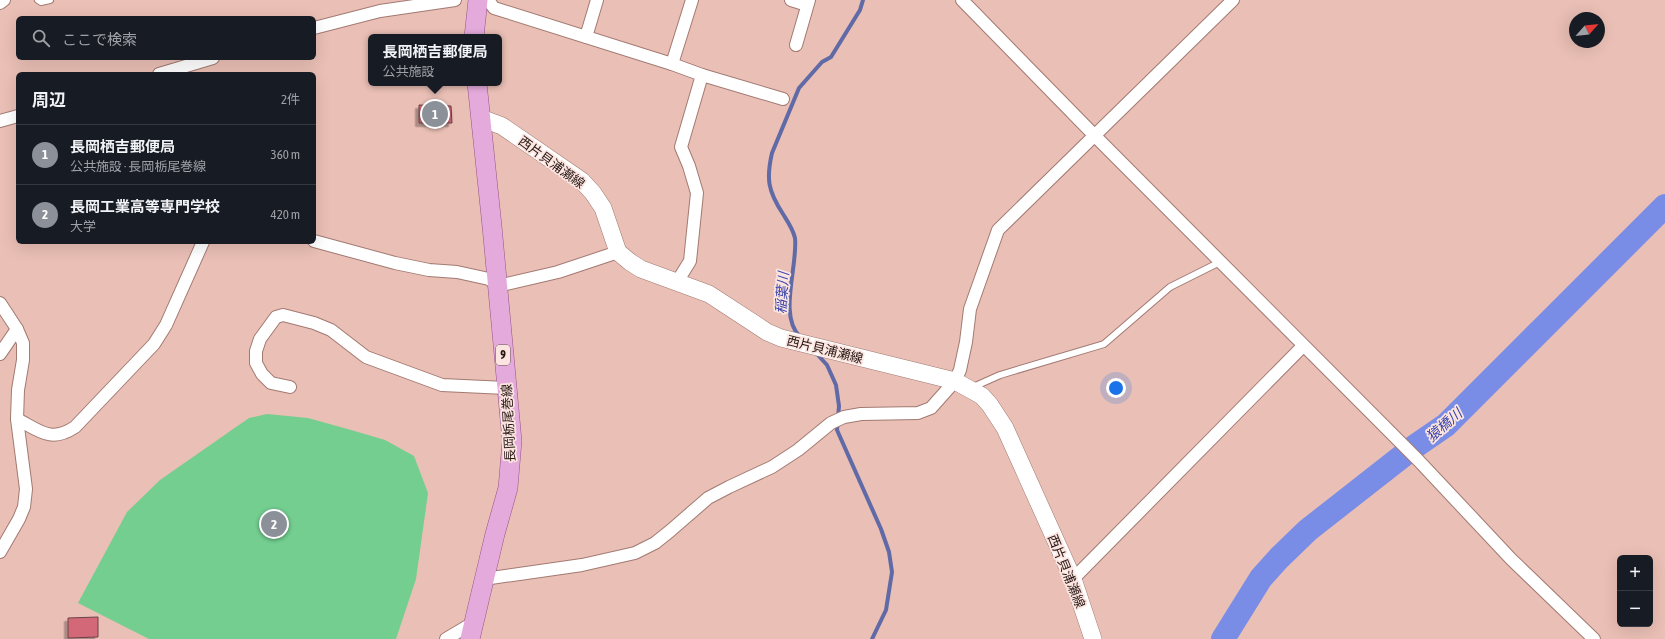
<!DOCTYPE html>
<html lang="ja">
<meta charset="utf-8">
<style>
body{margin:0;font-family:"Asap Condensed","Noto Sans JP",sans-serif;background:#242831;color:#f1f3f6}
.controls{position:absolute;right:12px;bottom:12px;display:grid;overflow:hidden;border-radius:6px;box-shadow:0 4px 16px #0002}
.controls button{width:36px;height:36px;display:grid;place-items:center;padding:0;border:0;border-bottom:1px solid #363941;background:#171b24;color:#f1f3f6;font:20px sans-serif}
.compass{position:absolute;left:1569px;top:12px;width:36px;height:36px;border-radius:50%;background:#171b24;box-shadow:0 4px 16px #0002;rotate:63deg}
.you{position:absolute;left:1116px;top:388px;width:14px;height:14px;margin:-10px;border:3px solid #fff;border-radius:50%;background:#1a73e8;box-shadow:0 0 0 6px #1a73e833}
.badge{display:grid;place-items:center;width:26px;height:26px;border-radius:50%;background:#8c9099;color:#fff;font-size:13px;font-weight:700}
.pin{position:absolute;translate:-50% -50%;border:2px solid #fff;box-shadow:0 1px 4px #0006}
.popup{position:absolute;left:368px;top:34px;width:134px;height:52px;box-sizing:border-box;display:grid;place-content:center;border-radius:6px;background:#171b24;filter:drop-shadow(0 1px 3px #0005);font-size:13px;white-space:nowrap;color:#9ea1a6}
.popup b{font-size:15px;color:#f1f3f6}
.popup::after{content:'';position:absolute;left:50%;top:100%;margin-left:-8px;border:8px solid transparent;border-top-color:#171b24}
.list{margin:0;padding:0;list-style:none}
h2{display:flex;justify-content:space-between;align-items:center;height:52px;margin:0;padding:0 16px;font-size:17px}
h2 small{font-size:13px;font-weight:400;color:#9ea1a6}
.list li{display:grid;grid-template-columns:26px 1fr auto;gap:12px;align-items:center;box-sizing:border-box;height:60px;padding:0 16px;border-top:1px solid #363941}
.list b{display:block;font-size:15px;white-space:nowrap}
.list p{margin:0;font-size:13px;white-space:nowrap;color:#9ea1a6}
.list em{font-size:13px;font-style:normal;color:#9ea1a6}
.icon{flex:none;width:22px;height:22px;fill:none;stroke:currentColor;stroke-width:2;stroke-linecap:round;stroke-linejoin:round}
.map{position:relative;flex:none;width:1665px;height:639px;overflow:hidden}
.search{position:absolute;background:#171b24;box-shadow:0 4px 16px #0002;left:16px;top:16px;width:300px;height:44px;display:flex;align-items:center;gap:10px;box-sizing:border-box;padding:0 14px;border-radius:6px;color:#9ea1a6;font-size:15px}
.panel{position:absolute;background:#171b24;box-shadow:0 4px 16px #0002;left:16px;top:72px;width:300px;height:172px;border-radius:6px}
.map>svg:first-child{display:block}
.green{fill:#73ce90}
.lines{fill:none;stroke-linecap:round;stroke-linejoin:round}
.stream{stroke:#606aa7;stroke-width:4}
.river{stroke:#798de6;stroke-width:24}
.building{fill:#d36978;stroke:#694347;filter:url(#shadow)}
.lane-casing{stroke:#a27a72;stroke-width:8}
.street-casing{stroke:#a27a72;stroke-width:14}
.secondary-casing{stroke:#a27a72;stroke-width:18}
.primary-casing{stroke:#965286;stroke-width:20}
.lane{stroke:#fff;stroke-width:6}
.street{stroke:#fff;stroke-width:12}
.secondary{stroke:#fff;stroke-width:17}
.primary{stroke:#e4aadc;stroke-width:19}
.labels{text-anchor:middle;stroke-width:3.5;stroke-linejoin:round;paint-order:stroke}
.shield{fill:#fce5e0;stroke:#665551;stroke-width:1}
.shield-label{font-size:12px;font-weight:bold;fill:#261714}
.street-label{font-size:13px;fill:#261714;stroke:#fce5e0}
.water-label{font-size:14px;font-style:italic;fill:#3844ab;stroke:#fce5e0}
</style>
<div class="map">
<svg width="1665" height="639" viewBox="0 0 1665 639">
<defs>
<filter id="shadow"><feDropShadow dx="-3.5" dy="3.5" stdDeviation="0" flood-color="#0004"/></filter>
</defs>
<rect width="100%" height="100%" fill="#eabfb5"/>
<path class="green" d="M267,414L308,418L351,430L385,440L414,456L428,493L416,579L396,639H149L78,603L127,512L160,480L249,418Z"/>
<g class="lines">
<g class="stream">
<path d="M800,337C778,315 798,267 795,238C793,229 788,222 783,214C768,191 766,179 772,153L799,88L822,62L831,57L860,10L863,0"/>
<path d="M816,353L827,365L836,385L839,406L837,430L881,529L889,552L892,572L886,610L872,639"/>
</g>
<path class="river" d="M1223,639L1261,578L1279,558L1308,530L1414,447L1446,425L1665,206"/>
</g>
<g class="building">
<path d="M419,105L451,106L452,123H419Z"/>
<path d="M98,617V637L68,638V618Z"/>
</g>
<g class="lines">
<g class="lane-casing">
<g id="lane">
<path d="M38,0L41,2L50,0"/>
<path d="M971,388L1000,375L1104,344L1170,287L1220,262"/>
</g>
</g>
<g class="street-casing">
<g id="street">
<path d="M488,0L494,8L672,64L692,0"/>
<path d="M791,0L807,5"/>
<path d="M962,0L1095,136L1419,461L1511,559L1594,639"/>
<path d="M0,3L4,0"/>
<path d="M314,28L380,11L455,0"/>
<path d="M586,37L597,0"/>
<path d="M796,45L809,0"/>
<path d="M672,64L702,75L681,147L689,166L697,193L690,261L677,282"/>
<path d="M159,74L213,58"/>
<path d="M702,75L783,99"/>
<path d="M0,121L18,116"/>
<path d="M314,241L395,263L429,270L457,272L489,279L498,286L558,272L618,252"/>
<path d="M0,303L17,329L23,343V360L18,390L17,419L26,489L24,507L19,519L0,552"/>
<path d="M0,354L17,329"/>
<path d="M290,387L271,383L262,374L256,363V351L260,339L276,317L283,315L314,323L331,330L366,357L442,385L506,388"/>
<path d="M17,419C40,431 51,443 75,427L154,344L166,325L203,242"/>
<path d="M484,579L582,565L635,553L655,543L670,531L708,498L729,487L772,467L798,450L831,423L844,417L861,414L918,413L931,408L955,381L960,370L966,342L970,309L998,230L1233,0"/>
<path d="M1073,579L1303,346"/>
<path d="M446,639L473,623"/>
</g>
</g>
<g class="secondary-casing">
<path id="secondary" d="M481,118L502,126L582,181L593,193L603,208L618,252L630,262L641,269L709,294L767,332L781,338L955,381L982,396L990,405L1005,428L1073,579L1093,639"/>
</g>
<g class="primary-casing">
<g id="primary">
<path d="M474,37L478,0"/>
<path d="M470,639L495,534L508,488L512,441L492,226L477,83"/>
</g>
</g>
<use href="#lane" class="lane"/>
<use href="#street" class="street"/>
<use href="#secondary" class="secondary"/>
<use href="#primary" class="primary"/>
</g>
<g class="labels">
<rect class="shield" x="496" y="345" width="14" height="20" rx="3"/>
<g class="shield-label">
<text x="503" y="359">9</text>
</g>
<g class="street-label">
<text transform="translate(552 162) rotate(36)" y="5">西片貝浦瀬線</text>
<text transform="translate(825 349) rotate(14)" y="5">西片貝浦瀬線</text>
<text transform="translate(508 423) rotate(-93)" y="5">長岡栃尾巻線</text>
<text transform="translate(1067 571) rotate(68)" y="5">西片貝浦瀬線</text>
</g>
<g class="water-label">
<text transform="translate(782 293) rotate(-86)" y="5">稲葉川</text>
<text transform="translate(1444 425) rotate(-41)" y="5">猿橋川</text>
</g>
</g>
</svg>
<div class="controls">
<button>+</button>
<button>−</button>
</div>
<svg class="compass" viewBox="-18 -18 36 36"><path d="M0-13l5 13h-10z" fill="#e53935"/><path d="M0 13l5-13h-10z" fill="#9ea1a6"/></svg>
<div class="you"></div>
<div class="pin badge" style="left:435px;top:114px">1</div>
<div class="popup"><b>長岡栖吉郵便局</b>公共施設</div>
<div class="pin badge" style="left:274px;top:524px">2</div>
<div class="search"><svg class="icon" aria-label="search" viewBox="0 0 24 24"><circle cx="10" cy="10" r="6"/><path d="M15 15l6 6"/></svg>ここで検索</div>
<section class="panel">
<h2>周辺<small>2件</small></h2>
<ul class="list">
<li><span class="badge">1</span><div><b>長岡栖吉郵便局</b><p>公共施設 · 長岡栃尾巻線</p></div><em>360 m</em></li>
<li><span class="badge">2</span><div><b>長岡工業高等専門学校</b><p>大学</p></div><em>420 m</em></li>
</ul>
</section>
</div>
